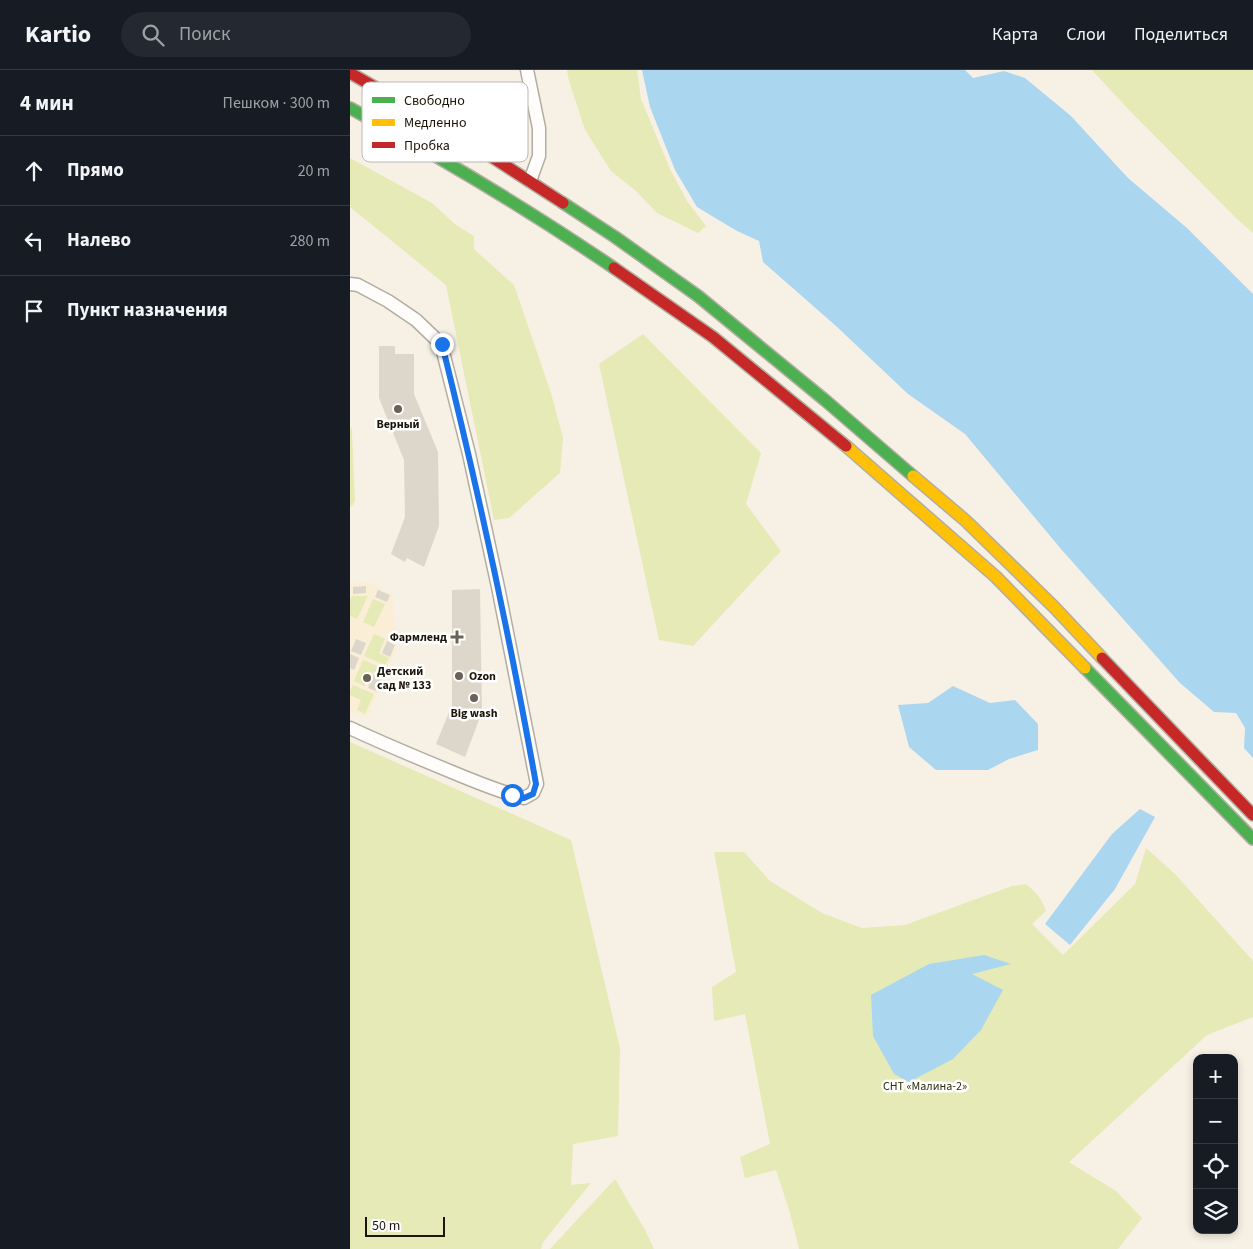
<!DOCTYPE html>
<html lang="ru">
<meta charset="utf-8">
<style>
body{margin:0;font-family:"Source Sans 3",sans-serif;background:#242831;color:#f1f3f6}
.controls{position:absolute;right:15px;bottom:15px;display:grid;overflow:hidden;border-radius:10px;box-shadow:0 2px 8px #0003}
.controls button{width:45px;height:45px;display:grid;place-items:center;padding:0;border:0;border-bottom:1px solid #363941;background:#171b24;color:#f1f3f6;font:25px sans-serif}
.scale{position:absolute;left:15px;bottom:12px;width:80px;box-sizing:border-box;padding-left:5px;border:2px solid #1c1509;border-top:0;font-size:14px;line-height:18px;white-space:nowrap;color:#1c1509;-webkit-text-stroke:4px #fff;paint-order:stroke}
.stop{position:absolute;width:15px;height:15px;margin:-11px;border:4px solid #1a73e8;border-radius:50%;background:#fff}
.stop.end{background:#1a73e8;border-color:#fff;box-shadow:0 1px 5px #0008}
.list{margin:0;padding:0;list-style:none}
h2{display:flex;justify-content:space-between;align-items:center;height:65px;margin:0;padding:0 20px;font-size:21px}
h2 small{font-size:16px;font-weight:400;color:#9ea1a6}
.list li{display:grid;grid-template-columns:32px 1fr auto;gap:15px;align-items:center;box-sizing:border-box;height:70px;padding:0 20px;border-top:1px solid #363941}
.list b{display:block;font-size:19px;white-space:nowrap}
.list em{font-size:16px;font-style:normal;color:#9ea1a6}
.icon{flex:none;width:28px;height:28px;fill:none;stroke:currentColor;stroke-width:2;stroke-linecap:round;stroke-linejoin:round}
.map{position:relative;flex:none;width:903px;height:1179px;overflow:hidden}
header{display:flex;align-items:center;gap:30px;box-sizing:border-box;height:70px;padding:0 25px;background:#171b24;border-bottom:1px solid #363941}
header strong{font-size:24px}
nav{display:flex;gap:28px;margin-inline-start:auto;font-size:18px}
.search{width:350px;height:45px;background:#242831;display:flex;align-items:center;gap:12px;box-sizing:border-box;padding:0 18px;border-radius:28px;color:#9ea1a6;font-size:19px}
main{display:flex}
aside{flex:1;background:#171b24}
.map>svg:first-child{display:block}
.built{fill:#faeed6}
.green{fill:#e5eab6}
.water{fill:#abd6f0}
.building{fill:#ddd7cb}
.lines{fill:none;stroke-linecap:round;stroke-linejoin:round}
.street-casing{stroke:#b2ada1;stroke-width:15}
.fast-casing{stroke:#b2ada1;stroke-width:14}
.slow-casing{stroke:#b2ada1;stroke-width:14}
.jam-casing{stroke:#b2ada1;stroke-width:14}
.street{stroke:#fefdfb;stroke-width:12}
.fast{stroke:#4caf50;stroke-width:11}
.slow{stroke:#ffc107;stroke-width:11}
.jam{stroke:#c62828;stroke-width:11}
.route{stroke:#1a73e8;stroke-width:6}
.poi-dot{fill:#696256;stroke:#fff;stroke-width:2}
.labels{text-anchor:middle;stroke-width:5;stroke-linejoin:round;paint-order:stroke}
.poi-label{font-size:12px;font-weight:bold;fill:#1c1509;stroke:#fff}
.park-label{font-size:12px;fill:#2b300b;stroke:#fff}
.key{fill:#fff;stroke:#bbb9b5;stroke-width:1}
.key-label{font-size:14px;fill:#1c1509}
</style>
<header>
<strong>Kartio</strong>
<div class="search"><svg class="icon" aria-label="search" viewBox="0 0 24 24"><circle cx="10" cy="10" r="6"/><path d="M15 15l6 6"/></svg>Поиск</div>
<nav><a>Карта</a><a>Слои</a><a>Поделиться</a></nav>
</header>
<main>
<aside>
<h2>4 мин<small>Пешком · 300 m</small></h2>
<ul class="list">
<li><svg class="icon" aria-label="ahead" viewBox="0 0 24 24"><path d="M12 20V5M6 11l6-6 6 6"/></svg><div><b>Прямо</b></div><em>20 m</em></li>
<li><svg class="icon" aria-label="left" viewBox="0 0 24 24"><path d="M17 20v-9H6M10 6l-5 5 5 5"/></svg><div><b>Налево</b></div><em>280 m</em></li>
<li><svg class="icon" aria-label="arrive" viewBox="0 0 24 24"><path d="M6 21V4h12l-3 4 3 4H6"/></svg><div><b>Пункт назначения</b></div></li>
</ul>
</aside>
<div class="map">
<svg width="903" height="1179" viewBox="0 0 903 1179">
<rect width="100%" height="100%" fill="#f7f1e5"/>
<path class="built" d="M18,512L42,524L48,576L17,648L0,641V513Z"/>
<g class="green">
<path d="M217,0H287L291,29L320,99L337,131L356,156L348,163L307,143L286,121L261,101L235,60L219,11Z"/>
<path d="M742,0H903V163L886,148L780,41Z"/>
<path d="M0,88L82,133L106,155L124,166V179L164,215L201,323L213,368L210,403L159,448L144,450L96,215L0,137Z"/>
<path d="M293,264L411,383L396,434L431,481L343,576L309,570L249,294Z"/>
<path d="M0,355L2,361L5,431L3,435L0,437Z"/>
<path d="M2,526H18L7,549L0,546V529Z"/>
<path d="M23,529L35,534L24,557L13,552Z"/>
<path d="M24,564L35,569L29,583L39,588L35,595L14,586Z"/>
<path d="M13,590L34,599L31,606L20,602L14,616L4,611Z"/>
<path d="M3,615L24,624L15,644L7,640L11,630L0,625V621Z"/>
<path d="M0,672L221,770L270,978L268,1066L223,1074L221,1115L241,1113L193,1172L191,1179H0Z"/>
<path d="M796,778L826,805L903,891V947L857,965L719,1092L766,1121L792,1148L768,1179H449L440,1143L426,1100L395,1108L390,1087L420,1074L395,944L364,951L362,917L386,902L364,782H394L420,811L472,843L512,858L555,855L662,816L676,814C686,822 692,829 696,841L682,854L713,885L785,814Z"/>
<path d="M265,1109L295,1160L304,1179H200Z"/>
</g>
<g class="water">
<path d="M292,0H615L623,8L654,1L675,8L721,46L778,108L837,158L903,224V688L894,678L895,658L886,643L864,642L830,613L711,479L615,364L558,324L486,256L413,192L409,171L387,161L347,137L325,100L300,37Z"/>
<path d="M603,616L640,633L665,630L688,654V680L659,689L638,700H586L559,677L548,635L578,633Z"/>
<path d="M790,739L805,747L765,819L720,875L695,854L762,764Z"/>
<path d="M634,885L661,894L622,904L653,920L631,960L603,989L559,1012L544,1004L523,966L521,925L579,894Z"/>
</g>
<g class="building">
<path d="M29,276H45V284H64V324L88,382L89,456L74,497L57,488L55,492L41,484L55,447L54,390L29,328Z"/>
<path d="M16,516V523L3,524V517Z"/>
<path d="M130,519L132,642L115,687L86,674L102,635V520Z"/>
<path d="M28,520L40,525L37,532L25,527Z"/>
<path d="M6,569L16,573L11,585L1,581Z"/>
<path d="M37,571L45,575L40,587L32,583Z"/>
<path d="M0,584L9,588L4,600L0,598Z"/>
<path d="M23,605L31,609L26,621L18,618Z"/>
</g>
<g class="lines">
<g class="street-casing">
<g id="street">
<path d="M177,0L189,58V86L180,111"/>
<path d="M0,214L8,215L38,231L66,250L91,274L119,384L148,517L187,714L183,723L174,728C150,722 126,712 102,702C68,688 34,674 0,658"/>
</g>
</g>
<g class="fast-casing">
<g id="fast">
<path d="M0,38C90,87 179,140 264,198"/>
<path d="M213,133L265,167L348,226L476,331L563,406"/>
<path d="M735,598L903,769"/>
</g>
</g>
<g class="slow-casing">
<g id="slow">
<path d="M496,376L646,507L735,598"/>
<path d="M563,406L616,451L704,537L752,588"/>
</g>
</g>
<g class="jam-casing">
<g id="jam">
<path d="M0,3L102,61L213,133"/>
<path d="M264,198L363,267L496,376"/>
<path d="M752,588L903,745"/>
</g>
</g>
<use href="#street" class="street"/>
<use href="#fast" class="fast"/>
<use href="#slow" class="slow"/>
<use href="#jam" class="jam"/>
</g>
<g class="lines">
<path class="route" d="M92,274C128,420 160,567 186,714L183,724L174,728L162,725"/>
</g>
<g class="poi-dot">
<circle cx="48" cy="339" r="5"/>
<path d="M104.5 559.5h5v5h5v5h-5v5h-5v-5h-5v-5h5z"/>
<circle cx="109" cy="606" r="5"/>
<circle cx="17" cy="608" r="5"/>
<circle cx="124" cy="628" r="5"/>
</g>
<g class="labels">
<g class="poi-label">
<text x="48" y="358">Верный</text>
<text x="97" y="571" text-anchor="end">Фармленд</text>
<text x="27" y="605" text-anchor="start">Детский<tspan x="27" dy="14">сад № 133</tspan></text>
<text x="119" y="610" text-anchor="start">Ozon</text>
<text x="124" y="647">Big wash</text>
</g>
<g class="park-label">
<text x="575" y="1020">СНТ «Малина-2»</text>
</g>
</g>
<rect x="12" y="12" width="166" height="80" rx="8" class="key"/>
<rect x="22" y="27" width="23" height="6" fill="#4caf50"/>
<rect x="22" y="49" width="23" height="7" fill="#ffc107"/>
<rect x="22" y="72" width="23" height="6" fill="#c62828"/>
<g class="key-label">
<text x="54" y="35">Свободно</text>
<text x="54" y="57">Медленно</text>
<text x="54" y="80">Пробка</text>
</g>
</svg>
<div class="controls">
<button>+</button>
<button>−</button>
<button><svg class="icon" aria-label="locate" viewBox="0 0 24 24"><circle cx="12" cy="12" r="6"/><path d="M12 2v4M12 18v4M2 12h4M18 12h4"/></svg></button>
<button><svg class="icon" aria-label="layers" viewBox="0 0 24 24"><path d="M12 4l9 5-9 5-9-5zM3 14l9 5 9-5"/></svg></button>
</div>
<div class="scale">50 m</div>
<div class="stop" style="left:162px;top:725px"></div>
<div class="stop end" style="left:92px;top:274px"></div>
</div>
</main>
